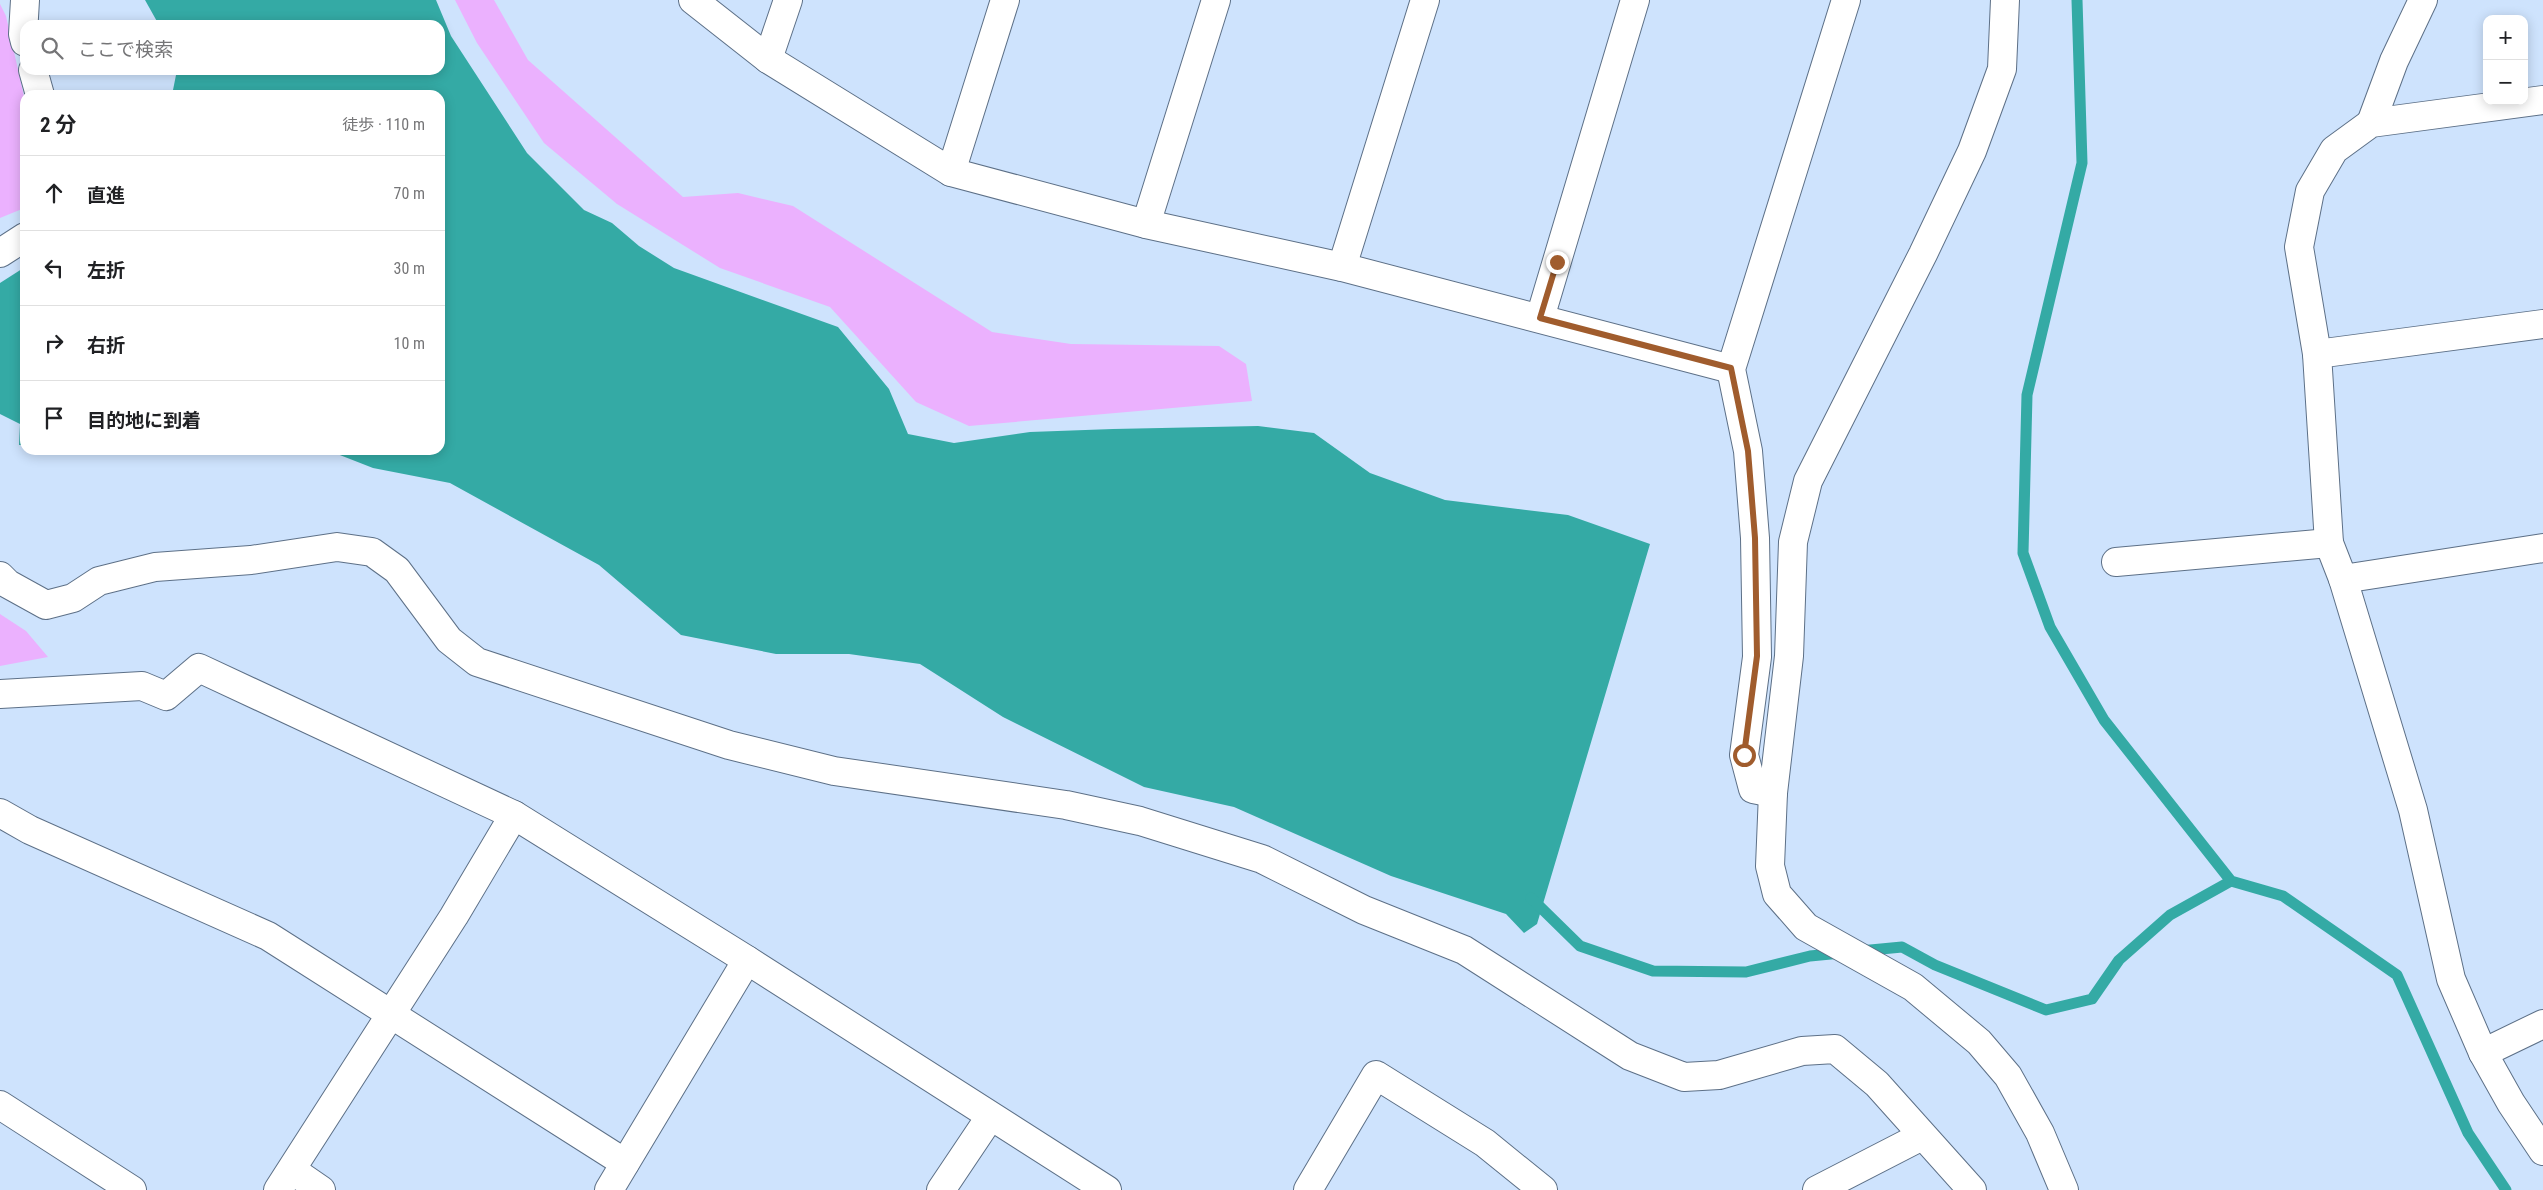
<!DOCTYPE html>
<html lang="ja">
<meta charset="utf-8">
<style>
body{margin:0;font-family:"Roboto Condensed","Noto Sans JP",sans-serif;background:#f2f2f2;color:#202124}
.controls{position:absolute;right:15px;top:15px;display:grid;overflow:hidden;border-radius:10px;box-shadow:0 2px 12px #0003}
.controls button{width:45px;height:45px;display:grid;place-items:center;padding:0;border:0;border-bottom:1px solid #e0e0e0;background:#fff;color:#202124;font:25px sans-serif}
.stop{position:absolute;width:15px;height:15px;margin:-11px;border:4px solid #a05c2d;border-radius:50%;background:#fff}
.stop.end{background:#a05c2d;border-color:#fff;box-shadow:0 1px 5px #0008}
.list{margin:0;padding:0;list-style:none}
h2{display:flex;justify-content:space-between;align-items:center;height:65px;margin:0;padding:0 20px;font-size:21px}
h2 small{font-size:16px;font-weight:400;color:#757577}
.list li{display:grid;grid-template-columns:32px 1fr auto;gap:15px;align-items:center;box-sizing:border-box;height:75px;padding:0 20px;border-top:1px solid #e0e0e0}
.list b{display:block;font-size:19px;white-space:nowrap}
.list em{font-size:16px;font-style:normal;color:#757577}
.icon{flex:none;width:28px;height:28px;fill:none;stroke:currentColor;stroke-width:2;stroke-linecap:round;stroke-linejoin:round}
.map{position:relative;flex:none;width:2543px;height:1190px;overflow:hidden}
.search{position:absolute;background:#fff;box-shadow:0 2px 12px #0003;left:20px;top:20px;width:425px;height:55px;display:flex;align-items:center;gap:12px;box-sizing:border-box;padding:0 18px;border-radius:15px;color:#757577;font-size:19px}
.panel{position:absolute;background:#fff;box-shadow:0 2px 12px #0003;left:20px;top:90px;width:425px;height:365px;border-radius:15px}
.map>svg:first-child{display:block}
.green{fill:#ebb1fe}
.water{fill:#34aaa5}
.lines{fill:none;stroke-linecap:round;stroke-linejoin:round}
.stream{stroke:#34aaa5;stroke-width:11}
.street-casing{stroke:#5d7087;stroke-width:30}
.street{stroke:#fff;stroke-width:28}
.route{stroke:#a05c2d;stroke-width:6}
</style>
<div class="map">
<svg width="2543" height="1190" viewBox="0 0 2543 1190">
<rect width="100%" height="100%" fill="#cee3fd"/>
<g class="green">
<path d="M455,0H494L528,60L683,197L738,193L793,206L992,332L1071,344L1219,346L1246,364L1252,401L969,426L916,402L830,307L720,268L617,204L544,143L477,43Z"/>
<path d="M0,4L6,16L25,101V203L22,209L0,218Z"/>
<path d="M0,614L26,631L48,657L0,666Z"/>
</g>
<g class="water">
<path d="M145,0H436L451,36L527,153L584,210L612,223L639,246L674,268L838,327L889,389L908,434L954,443L1030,432L1113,429L1258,426L1314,433L1370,473L1445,500L1568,515L1650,544L1537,924L1524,933L1506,914L1391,876L1234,807L1144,787L1003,717L920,664L849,654H776L681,635L599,565L450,483L373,468L327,450H440V95H172L177,70H440V25H159Z"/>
<path d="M25,267V445H19L20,424L0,414V283Z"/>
</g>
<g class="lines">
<g class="stream">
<path d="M2077,0L2082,163L2027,395L2023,553L2050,627L2104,720L2231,881L2283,896L2397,975L2468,1133L2506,1190"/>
<path d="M1531,898L1580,946L1653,971L1746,972L1810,956L1841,953"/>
<path d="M1860,951L1902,947L1935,965L2046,1010L2092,999L2119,960L2170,915L2231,881"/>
</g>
<g class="street-casing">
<g id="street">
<path d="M25,0L23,34L25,42"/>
<path d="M693,0L768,59L951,172L1146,224L1342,267L1731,369"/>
<path d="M2005,0L2002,69L1972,151L1923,254L1808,481L1793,542L1789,656L1773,793L1770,866L1777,894L1806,927L1913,987L1979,1042L2008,1076L2040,1133L2064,1190"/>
<path d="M768,59L788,0"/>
<path d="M33,70L40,95"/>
<path d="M2543,100L2371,123L2334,150L2310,191L2299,247L2317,354L2329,543L2343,579L2413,810L2451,979L2483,1053L2511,1103L2543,1151"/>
<path d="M2371,123L2394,61L2423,0"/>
<path d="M951,172L1005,0"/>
<path d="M1146,224L1216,0"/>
<path d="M0,253L25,237"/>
<path d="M1342,267L1425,0"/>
<path d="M1540,318L1635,0"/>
<path d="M2317,354L2543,324"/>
<path d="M2116,562L2329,543"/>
<path d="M0,576L8,584L46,605L73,598L99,581L155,567L251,560L337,547L372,552L397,570L449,640L477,662L729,745L834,771L1066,805L1140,821L1262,859L1364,910L1464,950L1630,1056L1684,1077L1719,1075L1802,1051L1835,1049L1877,1084L1972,1190"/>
<path d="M2343,579L2543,548"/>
<path d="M0,694L142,686L166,696L199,668L514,815L747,960L1107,1190"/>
<path d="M1773,793L1753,789L1744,755L1757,657L1755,538L1748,451L1731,369L1846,0"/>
<path d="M0,813L30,830L268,936L625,1163"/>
<path d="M2483,1053L2543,1024"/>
<path d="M0,1105L132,1190"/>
<path d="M292,1170L321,1190"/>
<path d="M278,1190L454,916L514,815"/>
<path d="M609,1190L747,960"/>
<path d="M941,1190L990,1117"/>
<path d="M1308,1190L1376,1075L1485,1143L1543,1190"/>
<path d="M1817,1190L1922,1136"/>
</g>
</g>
<use href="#street" class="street"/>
</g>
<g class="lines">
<path class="route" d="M1557,262L1540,318L1731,368L1748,451L1755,538L1757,656L1744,755"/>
</g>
</svg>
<div class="controls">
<button>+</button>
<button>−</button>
</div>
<div class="stop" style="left:1744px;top:755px"></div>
<div class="stop end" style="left:1557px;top:262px"></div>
<div class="search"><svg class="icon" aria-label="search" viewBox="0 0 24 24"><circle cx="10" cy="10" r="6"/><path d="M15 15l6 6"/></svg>ここで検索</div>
<section class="panel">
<h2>2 分<small>徒歩 · 110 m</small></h2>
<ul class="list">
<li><svg class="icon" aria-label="ahead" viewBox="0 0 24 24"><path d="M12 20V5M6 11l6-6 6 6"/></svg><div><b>直進</b></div><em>70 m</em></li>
<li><svg class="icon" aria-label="left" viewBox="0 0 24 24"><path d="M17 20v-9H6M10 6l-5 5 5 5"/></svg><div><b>左折</b></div><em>30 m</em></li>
<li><svg class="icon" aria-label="right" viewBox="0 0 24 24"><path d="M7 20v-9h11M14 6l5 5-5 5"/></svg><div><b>右折</b></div><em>10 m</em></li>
<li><svg class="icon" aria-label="arrive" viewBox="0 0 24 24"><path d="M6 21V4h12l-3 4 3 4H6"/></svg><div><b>目的地に到着</b></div></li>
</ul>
</section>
</div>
